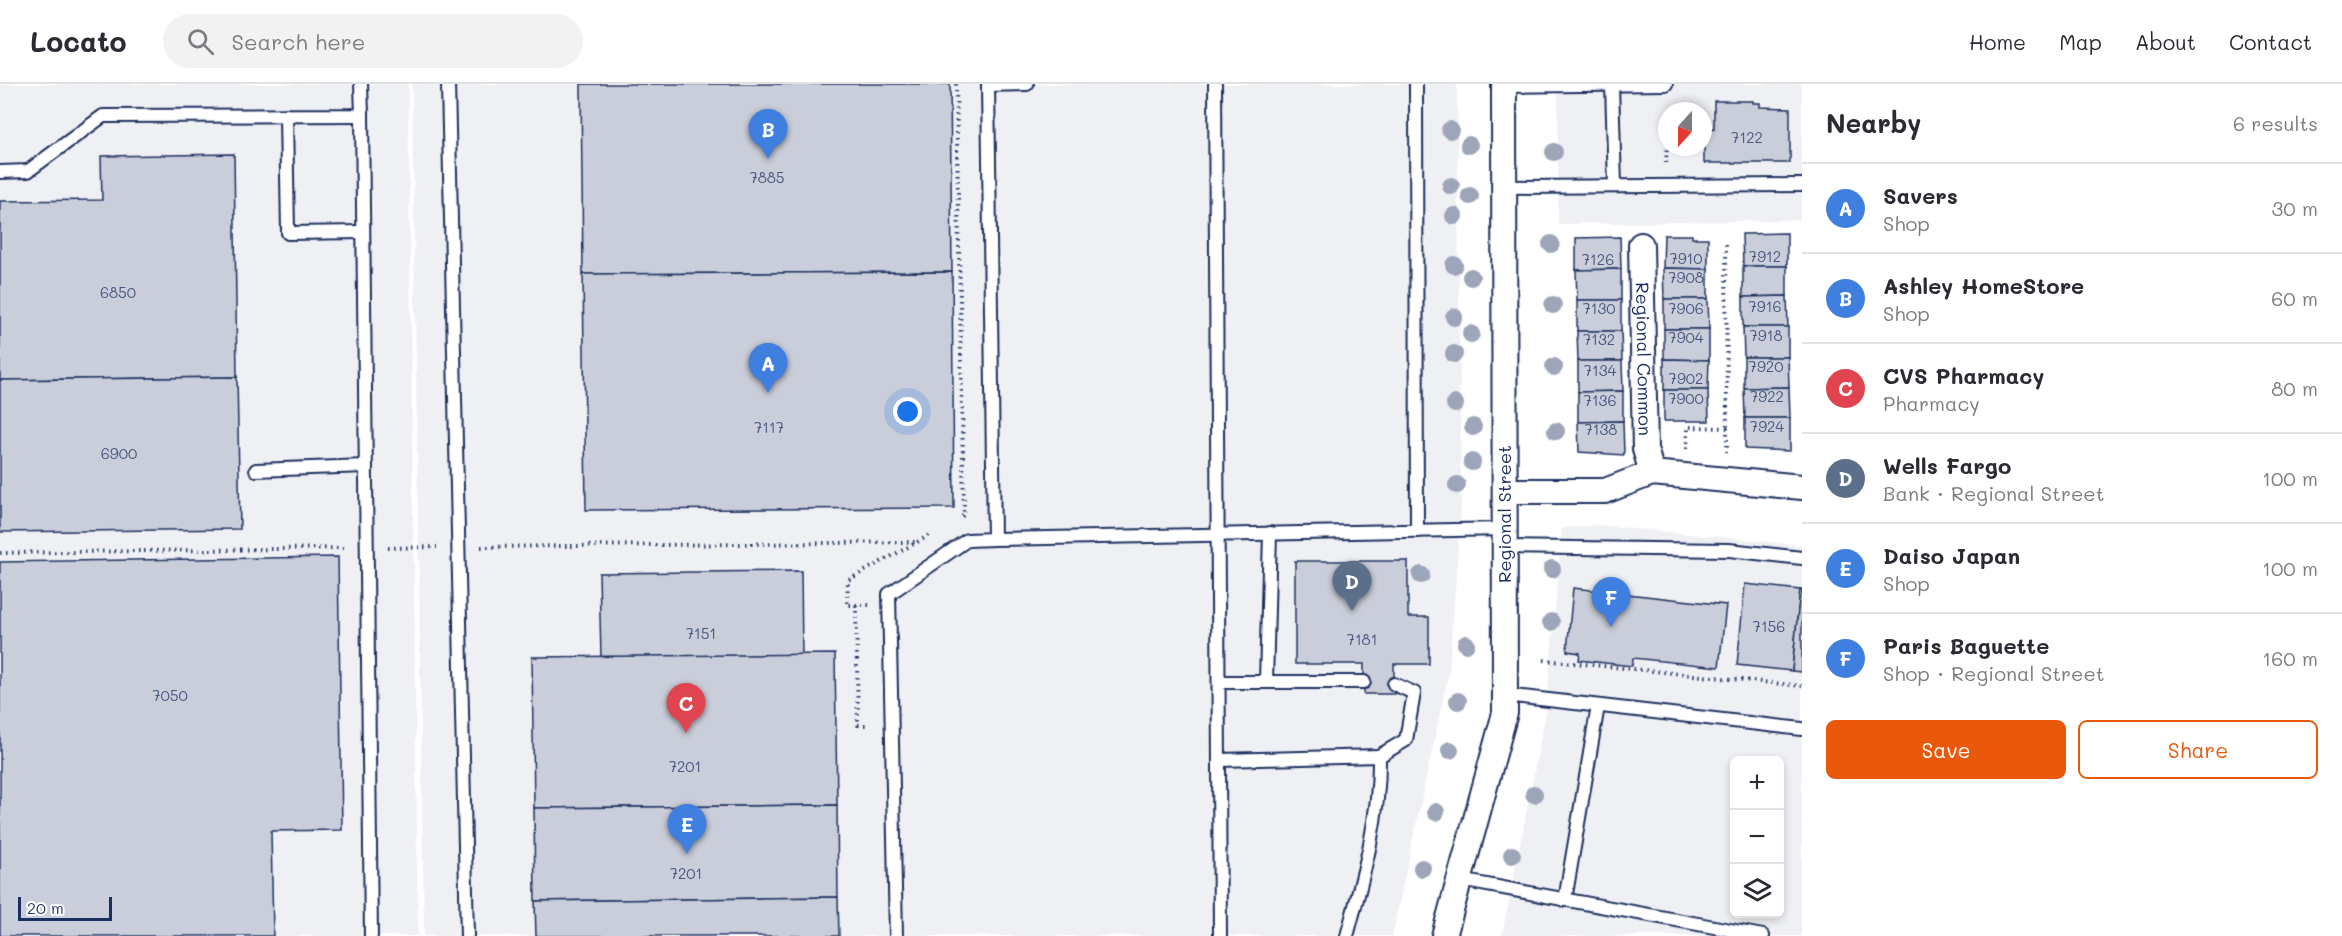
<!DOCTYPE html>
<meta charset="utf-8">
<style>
body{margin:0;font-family:Mali,sans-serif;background:#f2f2f3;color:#2b2b33}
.controls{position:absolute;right:18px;bottom:18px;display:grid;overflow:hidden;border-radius:9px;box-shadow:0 3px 9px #0003}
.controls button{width:54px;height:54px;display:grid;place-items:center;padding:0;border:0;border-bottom:2px solid #e1e1e2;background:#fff;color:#2b2b33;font:30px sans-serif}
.compass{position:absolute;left:1658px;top:18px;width:54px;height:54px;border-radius:50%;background:#fff;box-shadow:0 3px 9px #0003;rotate:201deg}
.scale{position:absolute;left:18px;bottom:15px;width:94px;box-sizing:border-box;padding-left:6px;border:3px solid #1b2f5e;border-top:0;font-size:16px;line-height:21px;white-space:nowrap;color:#1b2f5e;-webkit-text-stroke:4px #fff;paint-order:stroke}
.you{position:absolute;left:908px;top:328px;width:21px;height:21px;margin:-15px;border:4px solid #fff;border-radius:50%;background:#1a73e8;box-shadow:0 0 0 9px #1a73e833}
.badge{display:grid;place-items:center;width:39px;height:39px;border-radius:50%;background:#ea580c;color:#fff;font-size:20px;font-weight:700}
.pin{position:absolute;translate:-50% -50px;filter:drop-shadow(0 2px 3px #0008)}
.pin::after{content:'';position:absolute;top:32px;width:21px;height:18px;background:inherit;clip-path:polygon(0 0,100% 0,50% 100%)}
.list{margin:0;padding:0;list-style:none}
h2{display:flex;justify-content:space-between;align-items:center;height:78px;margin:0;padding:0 24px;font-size:26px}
h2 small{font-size:20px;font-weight:400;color:#7c7c81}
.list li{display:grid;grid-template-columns:39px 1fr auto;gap:18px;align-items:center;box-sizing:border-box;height:90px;padding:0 24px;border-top:2px solid #e1e1e2}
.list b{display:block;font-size:22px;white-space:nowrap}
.list p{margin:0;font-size:20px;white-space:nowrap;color:#7c7c81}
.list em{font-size:20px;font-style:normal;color:#7c7c81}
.actions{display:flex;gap:12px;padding:18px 24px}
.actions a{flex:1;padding:14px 0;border:2px solid #ea580c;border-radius:9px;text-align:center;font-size:21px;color:#ea580c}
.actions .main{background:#ea580c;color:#fff}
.icon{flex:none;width:33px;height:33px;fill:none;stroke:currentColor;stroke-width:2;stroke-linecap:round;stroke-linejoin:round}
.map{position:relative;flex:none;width:1802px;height:852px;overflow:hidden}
header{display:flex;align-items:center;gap:36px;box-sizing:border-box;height:84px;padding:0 30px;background:#fff;border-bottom:2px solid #e1e1e2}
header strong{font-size:28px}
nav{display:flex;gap:33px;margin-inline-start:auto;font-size:21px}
.search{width:420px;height:54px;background:#f2f2f3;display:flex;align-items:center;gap:15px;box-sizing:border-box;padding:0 21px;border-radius:33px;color:#7c7c81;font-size:22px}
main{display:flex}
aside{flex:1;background:#fff}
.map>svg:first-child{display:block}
.built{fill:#eff0f4;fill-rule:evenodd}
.building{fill:#caceda;stroke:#1b2f5e;stroke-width:1.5}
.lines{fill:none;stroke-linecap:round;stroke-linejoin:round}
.service-casing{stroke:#1b2f5e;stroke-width:16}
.minor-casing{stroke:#1b2f5e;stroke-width:28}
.path{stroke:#1b2f5e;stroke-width:4;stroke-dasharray:1.5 4.5;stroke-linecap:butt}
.service{stroke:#fff;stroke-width:12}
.minor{stroke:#fff;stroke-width:24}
.tree{fill:#9da5b9}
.labels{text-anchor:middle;stroke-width:4.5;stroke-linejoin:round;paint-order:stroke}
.number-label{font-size:15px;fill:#47577d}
.street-label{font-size:18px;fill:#1b2f5e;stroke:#fff}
</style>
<header>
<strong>Locato</strong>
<div class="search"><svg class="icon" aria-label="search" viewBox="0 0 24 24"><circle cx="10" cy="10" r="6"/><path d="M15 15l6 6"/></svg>Search here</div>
<nav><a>Home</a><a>Map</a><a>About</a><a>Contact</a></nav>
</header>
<main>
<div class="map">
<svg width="1802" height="852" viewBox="0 0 1802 852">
<rect width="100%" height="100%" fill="#fff"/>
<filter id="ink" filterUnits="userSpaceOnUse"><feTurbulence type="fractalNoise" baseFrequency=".0167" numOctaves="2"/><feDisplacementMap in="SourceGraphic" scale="12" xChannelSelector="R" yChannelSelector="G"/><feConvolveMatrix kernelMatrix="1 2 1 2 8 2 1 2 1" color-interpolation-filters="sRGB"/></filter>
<g filter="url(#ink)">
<g class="built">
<path d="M0,0H408L418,852H0Z"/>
<path d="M412,0H1457L1461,422L1449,587L1392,852H424Z"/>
<path d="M1558,0H1802V136L1558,140ZM1667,27H1703V63H1667Z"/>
<path d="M1597,441L1802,461V852H1502L1546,628L1562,444ZM1734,676H1780V830H1734Z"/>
</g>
<g class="building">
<path d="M581,0H950L952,188L583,190Z"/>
<path d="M1714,17H1753V19H1760V23L1790,24V79H1704V45H1714Z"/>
<path d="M234,70L237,293L0,296V117L102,116L101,72Z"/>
<path d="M1787,149V182H1743L1742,150Z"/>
<path d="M1664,151H1692V154H1708V185L1663,184Z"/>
<path d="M1620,153L1621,185L1576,186V154Z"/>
<path d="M1743,182H1787V212L1743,213Z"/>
<path d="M1663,184L1708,185V215H1664Z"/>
<path d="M1621,185V216H1577L1576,186Z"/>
<path d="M952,188L954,424L586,426L583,190Z"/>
<path d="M1787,212L1788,243H1743V213Z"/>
<path d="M1664,215H1708L1709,245H1664Z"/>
<rect x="1577" y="216" width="44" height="31"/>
<path d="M1743,243H1788V273H1744Z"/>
<path d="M1664,245H1709V276L1664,275Z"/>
<path d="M1577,247H1621L1622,277H1578Z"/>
<path d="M1744,273H1788L1789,303L1744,304Z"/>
<path d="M1664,275L1709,276L1708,306H1664Z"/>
<path d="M1578,277H1622L1623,307L1578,308Z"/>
<path d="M237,293L240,445L0,448V296Z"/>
<path d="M1789,303L1790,334H1745L1744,304Z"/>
<path d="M1664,306H1708L1709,337H1664Z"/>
<path d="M1623,307V337L1578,338V308Z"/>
<path d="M1745,334H1790V367L1745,365Z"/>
<path d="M1623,337L1624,371L1579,368L1578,338Z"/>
<path d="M338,473L342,746L271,747L273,852H0V478Z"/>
<path d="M1295,477H1408V533H1429V580H1394V610H1364V580H1295Z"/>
<path d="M801,487L802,571L601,573L599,489Z"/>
<path d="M1745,500L1800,506L1792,587L1737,581Z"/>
<path d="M1573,504L1726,521L1719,583L1633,574L1632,582L1579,576L1580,569L1567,567Z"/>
<path d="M1800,506H1802V588L1792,587Z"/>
<path d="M835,570L837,721L534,724L532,573Z"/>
<path d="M837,721L838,813L535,817L534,724Z"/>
<path d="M838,813L839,852H536L535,817Z"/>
</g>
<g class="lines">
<g class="service-casing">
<g id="service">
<path d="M448,0L467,852"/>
<path d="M1215,0L1220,852"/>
<path d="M1416,0L1417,447"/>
<path d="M988,1L1027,0"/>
<path d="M1612,1L1615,102"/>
<path d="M1504,2L1666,0"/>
<path d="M286,31L288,149L363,148"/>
<path d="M362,31L371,852"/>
<path d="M0,88L28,87L103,32L362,31L361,0"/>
<path d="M1505,103L1802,101"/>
<path d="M256,386L366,382"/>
<path d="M994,455L1505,445"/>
<path d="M1505,463L1729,466L1802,474"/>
<path d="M1219,598H1364"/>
<path d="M1266,598L1270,449"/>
<path d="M1505,611L1802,645"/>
<path d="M1379,672L1406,656L1414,609L1394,600"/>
<path d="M1219,676L1379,672C1380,734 1363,793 1347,852"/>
<path d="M1460,796L1763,852"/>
<path d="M1565,816L1598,622"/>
<path d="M896,852L889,510L967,456L994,455L988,0"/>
</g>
</g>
<g class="minor-casing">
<g id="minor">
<path id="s1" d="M1641,161L1645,365L1652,389"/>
<path d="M1505,407H1605L1652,389L1802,403"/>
<path d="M1444,852L1505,629L1504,0"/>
</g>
</g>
<g class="path">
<path d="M956,0L964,431L959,434"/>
<path d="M1703,62H1704"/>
<path d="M1666,79L1667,62"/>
<path d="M1726,160L1727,344"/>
<path d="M1687,365L1688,343L1727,344V368"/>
<path d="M481,463L919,458"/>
<path d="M388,464L437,463"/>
<path d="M0,469L344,464"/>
<path d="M856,521L858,641H870"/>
<path d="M869,521H847L848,496L932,450"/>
<path d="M1544,576L1802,602"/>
</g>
<use href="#service" class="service"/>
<use href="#minor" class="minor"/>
</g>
<g class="tree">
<circle cx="1450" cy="46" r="9"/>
<circle cx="1469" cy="61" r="9"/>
<circle cx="1554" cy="68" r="9"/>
<circle cx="1451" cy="102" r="9"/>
<circle cx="1470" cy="112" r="9"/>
<circle cx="1454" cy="132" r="9"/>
<circle cx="1551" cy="160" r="9"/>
<circle cx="1454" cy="181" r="9"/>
<circle cx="1471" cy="193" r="9"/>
<circle cx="1553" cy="221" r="9"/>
<circle cx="1454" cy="233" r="9"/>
<circle cx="1471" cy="250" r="9"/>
<circle cx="1454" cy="270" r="9"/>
<circle cx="1554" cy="283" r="9"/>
<circle cx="1455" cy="320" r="9"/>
<circle cx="1473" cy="343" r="9"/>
<circle cx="1556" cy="347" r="9"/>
<circle cx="1472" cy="378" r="9"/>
<circle cx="1457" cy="401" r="9"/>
<circle cx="1552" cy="485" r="9"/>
<circle cx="1421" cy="491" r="9"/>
<circle cx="1551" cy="538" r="9"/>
<circle cx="1466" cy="560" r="9"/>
<circle cx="1458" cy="617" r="9"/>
<circle cx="1450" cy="666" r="9"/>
<circle cx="1534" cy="710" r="9"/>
<circle cx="1436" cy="728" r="9"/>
<circle cx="1512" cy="771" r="9"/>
<circle cx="1422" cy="784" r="9"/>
</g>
</g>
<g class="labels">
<g class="number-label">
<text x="1747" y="59">7122</text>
<text x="767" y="99">7885</text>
<text x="1765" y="178">7912</text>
<text x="1686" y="180">7910</text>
<text x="1598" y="181">7126</text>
<text x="1686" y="199">7908</text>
<text x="118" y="214">6850</text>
<text x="1765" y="228">7916</text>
<text x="1599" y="230">7130</text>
<text x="1686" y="230">7906</text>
<text x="1766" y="257">7918</text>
<text x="1686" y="259">7904</text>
<text x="1599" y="261">7132</text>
<text x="1766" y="288">7920</text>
<text x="1600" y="292">7134</text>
<text x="1686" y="300">7902</text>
<text x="1767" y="318">7922</text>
<text x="1686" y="320">7900</text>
<text x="1600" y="322">7136</text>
<text x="1767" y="348">7924</text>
<text x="769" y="349">7117</text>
<text x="1601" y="351">7138</text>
<text x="119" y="375">6900</text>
<text x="1769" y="548">7156</text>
<text x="701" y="555">7151</text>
<text x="1362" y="561">7181</text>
<text x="170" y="617">7050</text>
<text x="685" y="688">7201</text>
<text x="686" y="795">7201</text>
</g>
<g class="street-label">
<text dy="6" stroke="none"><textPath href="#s1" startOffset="114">Regional Common</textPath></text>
<text transform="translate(1505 430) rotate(-90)" y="6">Regional Street</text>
</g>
</g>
</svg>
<div class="controls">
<button>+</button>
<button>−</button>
<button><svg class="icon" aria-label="layers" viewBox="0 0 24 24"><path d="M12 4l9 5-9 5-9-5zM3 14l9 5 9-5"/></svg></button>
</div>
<svg class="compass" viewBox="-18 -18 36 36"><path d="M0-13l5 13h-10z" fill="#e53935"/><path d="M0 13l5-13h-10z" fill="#7c7c81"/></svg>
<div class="scale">20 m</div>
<div class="you"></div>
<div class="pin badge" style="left:768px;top:309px;background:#3f7fe0">A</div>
<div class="pin badge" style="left:768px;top:75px;background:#3f7fe0">B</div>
<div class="pin badge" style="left:686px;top:649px;background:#e0444e">C</div>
<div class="pin badge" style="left:1352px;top:527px;background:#5c6f8a">D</div>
<div class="pin badge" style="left:687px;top:770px;background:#3f7fe0">E</div>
<div class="pin badge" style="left:1611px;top:543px;background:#3f7fe0">F</div>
</div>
<aside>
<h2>Nearby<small>6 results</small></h2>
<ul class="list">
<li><span class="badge" style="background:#3f7fe0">A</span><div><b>Savers</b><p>Shop</p></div><em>30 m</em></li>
<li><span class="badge" style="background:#3f7fe0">B</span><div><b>Ashley HomeStore</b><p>Shop</p></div><em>60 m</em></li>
<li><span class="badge" style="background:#e0444e">C</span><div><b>CVS Pharmacy</b><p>Pharmacy</p></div><em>80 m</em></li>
<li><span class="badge" style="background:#5c6f8a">D</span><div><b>Wells Fargo</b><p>Bank · Regional Street</p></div><em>100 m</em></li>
<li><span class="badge" style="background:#3f7fe0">E</span><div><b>Daiso Japan</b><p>Shop</p></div><em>100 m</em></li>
<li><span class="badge" style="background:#3f7fe0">F</span><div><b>Paris Baguette</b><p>Shop · Regional Street</p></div><em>160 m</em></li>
</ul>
<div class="actions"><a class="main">Save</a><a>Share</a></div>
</aside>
</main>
